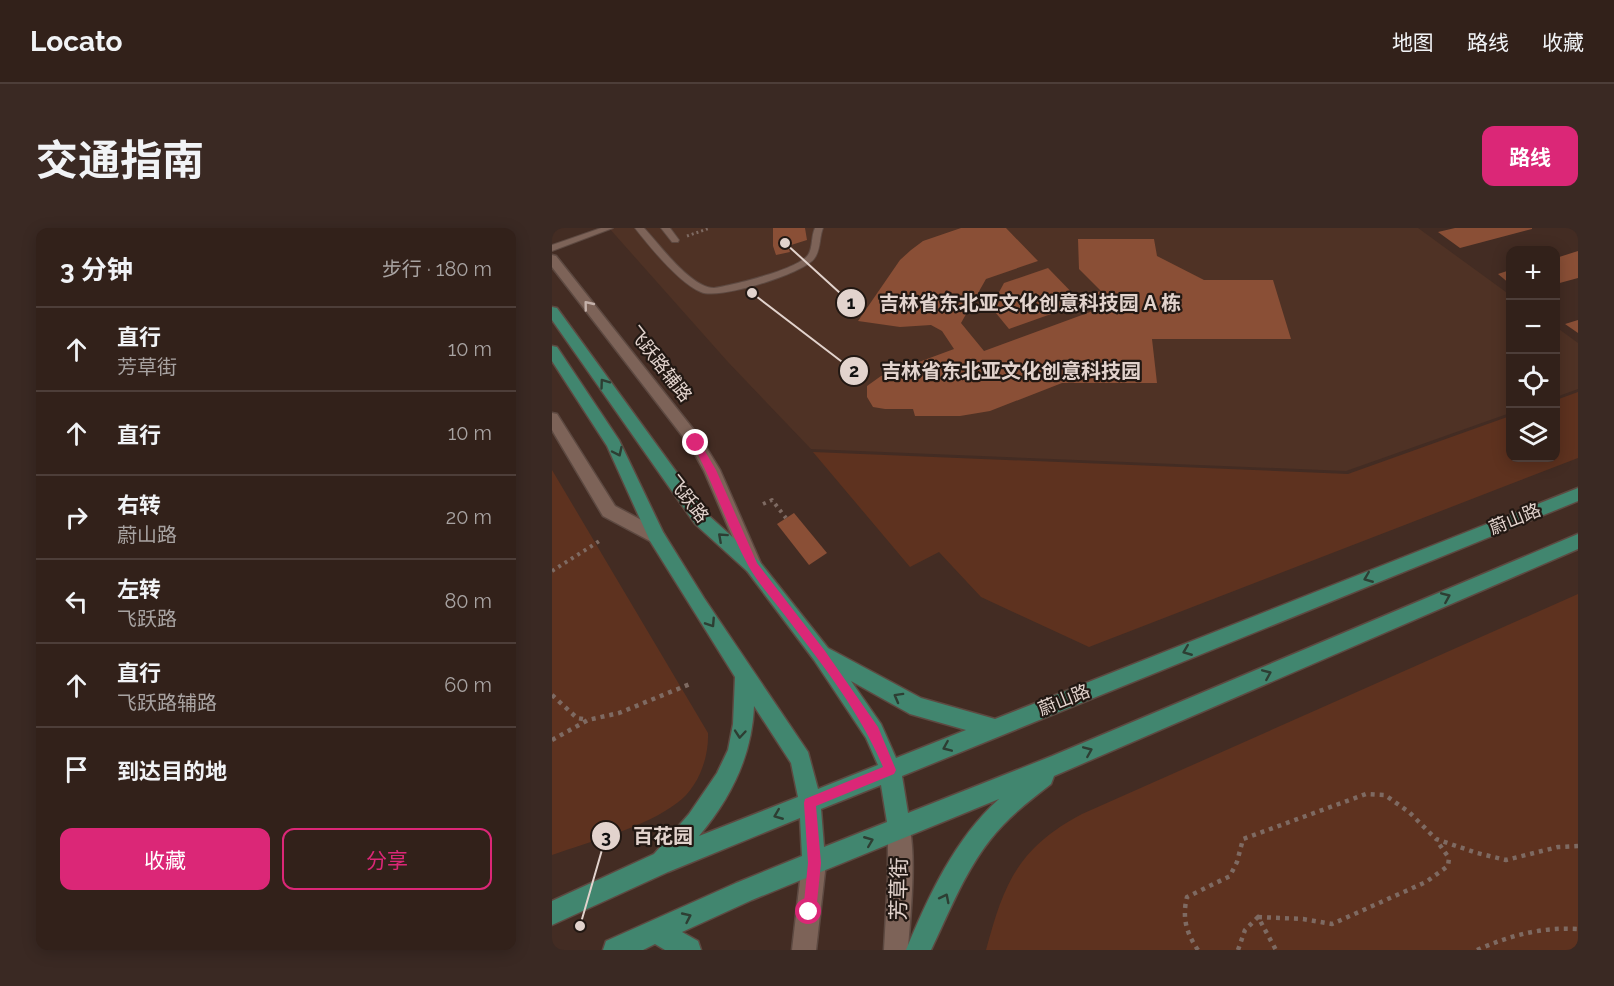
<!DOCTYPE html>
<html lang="zh">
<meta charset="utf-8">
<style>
body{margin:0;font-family:Raleway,"Noto Sans SC",sans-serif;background:#3a2923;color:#f1f3f6}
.controls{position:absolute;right:18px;top:18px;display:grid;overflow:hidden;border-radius:12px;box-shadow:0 3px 15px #0003}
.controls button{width:54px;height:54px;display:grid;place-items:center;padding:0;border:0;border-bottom:2px solid #4d3e39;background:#32211a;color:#f1f3f6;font:30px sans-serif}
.stop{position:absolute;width:18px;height:18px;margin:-14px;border:4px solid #db2777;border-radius:50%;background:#fff}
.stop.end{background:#db2777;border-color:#fff;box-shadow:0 2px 6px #0008}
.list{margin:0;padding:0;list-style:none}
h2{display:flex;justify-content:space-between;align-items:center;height:78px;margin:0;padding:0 24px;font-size:26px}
h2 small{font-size:20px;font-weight:400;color:#a8a3a2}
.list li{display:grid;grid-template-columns:39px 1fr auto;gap:18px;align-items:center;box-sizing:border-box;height:84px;padding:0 24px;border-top:2px solid #4d3e39}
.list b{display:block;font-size:22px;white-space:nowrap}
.list p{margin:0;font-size:20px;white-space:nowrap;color:#a8a3a2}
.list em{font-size:20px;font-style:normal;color:#a8a3a2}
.actions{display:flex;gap:12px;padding:18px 24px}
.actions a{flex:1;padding:14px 0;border:2px solid #db2777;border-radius:12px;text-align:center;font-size:21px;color:#db2777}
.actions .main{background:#db2777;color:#fff}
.icon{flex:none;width:33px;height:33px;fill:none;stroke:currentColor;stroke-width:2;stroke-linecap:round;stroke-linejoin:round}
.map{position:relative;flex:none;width:1026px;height:722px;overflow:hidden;border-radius:12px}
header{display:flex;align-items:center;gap:36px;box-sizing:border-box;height:84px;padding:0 30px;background:#32211a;border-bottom:2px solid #4d3e39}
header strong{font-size:28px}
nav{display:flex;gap:33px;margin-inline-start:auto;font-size:21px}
.intro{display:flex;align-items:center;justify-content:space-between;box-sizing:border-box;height:144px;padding:0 36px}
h1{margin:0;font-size:42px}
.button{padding:15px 27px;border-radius:12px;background:#db2777;color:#fff;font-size:21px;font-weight:700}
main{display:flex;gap:36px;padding:0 36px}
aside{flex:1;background:#32211a;border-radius:12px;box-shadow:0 3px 15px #0003}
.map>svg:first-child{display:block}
.built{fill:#4f3225}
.green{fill:#5e321f}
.building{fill:#8a4f36}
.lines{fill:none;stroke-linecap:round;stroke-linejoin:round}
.service-casing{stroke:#5d4941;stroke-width:2}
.tertiary-casing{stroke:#5d4941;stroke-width:3}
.secondary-casing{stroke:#5d4941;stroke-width:3}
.primary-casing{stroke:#5d4941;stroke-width:3}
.path-far2{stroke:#7e6a62;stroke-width:3;stroke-dasharray:2 3;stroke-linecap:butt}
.path-far1{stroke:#7e6a62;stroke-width:4;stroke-dasharray:3 4.5;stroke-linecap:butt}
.path{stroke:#7e6a62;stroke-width:4.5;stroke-dasharray:4 5;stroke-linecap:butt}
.service{fill:#7d6358;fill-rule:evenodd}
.tertiary{fill:#7d6358;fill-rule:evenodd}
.secondary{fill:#7d6358;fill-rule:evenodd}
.primary{fill:#41866f;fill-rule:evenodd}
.oneway{stroke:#c4b1aa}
.oneway2{stroke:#2d3e33}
.route{fill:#db2777}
.labels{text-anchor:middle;stroke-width:4.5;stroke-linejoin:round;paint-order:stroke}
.street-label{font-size:18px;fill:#e2d3cd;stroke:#221813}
.near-street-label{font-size:21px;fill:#e2d3cd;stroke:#221813}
.leader{fill:none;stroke:#e2d3cd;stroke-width:2}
.callout-dot{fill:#e2d3cd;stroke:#221813;stroke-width:2}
.mark-label{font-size:18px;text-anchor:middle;font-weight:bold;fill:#111}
.callout-label{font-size:20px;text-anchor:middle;font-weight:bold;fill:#e2d3cd;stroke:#221813;stroke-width:4.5;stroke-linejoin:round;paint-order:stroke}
</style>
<header>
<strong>Locato</strong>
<nav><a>地图</a><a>路线</a><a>收藏</a></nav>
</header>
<div class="intro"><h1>交通指南</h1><a class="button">路线</a></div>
<main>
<aside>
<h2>3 分钟<small>步行 · 180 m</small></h2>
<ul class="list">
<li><svg class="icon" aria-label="ahead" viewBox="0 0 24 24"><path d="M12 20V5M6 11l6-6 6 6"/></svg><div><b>直行</b><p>芳草街</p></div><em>10 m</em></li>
<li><svg class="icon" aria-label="ahead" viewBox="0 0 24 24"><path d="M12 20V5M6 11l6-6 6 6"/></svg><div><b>直行</b></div><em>10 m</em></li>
<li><svg class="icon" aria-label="right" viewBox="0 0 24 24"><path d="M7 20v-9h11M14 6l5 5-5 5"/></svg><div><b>右转</b><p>蔚山路</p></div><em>20 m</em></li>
<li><svg class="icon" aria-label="left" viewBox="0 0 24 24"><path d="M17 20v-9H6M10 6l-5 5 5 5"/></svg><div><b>左转</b><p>飞跃路</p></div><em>80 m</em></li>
<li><svg class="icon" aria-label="ahead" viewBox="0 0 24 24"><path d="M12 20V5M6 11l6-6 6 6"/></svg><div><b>直行</b><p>飞跃路辅路</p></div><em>60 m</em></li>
<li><svg class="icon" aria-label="arrive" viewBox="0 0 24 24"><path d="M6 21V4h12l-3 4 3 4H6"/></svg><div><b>到达目的地</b></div></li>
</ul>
<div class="actions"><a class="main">收藏</a><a>分享</a></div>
</aside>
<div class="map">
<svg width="1026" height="722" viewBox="0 0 1026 722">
<rect width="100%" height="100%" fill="#432c23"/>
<g class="built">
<path d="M57,0H866L958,67V185L794,243L259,221L176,134Z"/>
<path d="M1004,99L1026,115V161L1004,169Z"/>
</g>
<g class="green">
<path d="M1026,164V230L537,419L429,369L387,324L358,339L261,224L796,246L958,188V230H1004V172Z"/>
<path d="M0,242L156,505C157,530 146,560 125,575C92,600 39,613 0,627Z"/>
<path d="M1026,366V722H434C452,655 466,620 530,586Z"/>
</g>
<g class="building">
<path d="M221,0H253L255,12L236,18L238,24L224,27L221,18Z"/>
<path d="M409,0H454L486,33L434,51L409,95L432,123L549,80L550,76L539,66L549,63L527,41L526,11H602L605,28L652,52H721L739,111H600L605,155H510L438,183L408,188H363L361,181H333L321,179L315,169V158L329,148L402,121L390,103L379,97L348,99L306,93L348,32L359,22L371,13Z"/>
<path d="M903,0H980V1L908,20L886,4Z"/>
<path d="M1026,23V50L1004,56V30Z"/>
<path d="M496,40L530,75L457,101L439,79L452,55Z"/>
<path d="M958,42V56L946,46Z"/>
<path d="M1026,92V105L1013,96Z"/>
<path d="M242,285L275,325L257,337L225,296Z"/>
</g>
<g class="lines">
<g class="service-casing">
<g id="service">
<path d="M49,0H61L0,23V17Z"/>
<path d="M83,0H92C107,16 139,60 162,60C180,57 245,42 256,27C261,20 259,8 263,0H271C267,10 269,22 262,31C250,46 167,72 149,64C127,55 98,19 83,0Z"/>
<path d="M109,0H118L127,12L126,14H120Z"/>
</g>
</g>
<g class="tertiary-casing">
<g id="tertiary">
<path d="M0,27L4,28L149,211L168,242L210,338L207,343L201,345L195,343L152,243L139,219L0,39Z"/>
<path d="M0,185L5,186L63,278L110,303L113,308L110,313L104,315L98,313L51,288L0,202Z"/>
</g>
</g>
<g class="secondary-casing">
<g id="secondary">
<path d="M347,589L355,592C366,618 358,691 356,722H332L336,649V600L339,592Z"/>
<path d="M262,623L270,627L274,635L264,722H240L250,635L254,627Z"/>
</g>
</g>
<g class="primary-casing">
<path id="primary" d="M0,79L5,80L155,286L207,333L276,420L369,470L443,491L1026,260V273L350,548L356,585L500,528L1026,306V321L502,548L499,556C477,573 455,590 438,612C412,645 397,685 379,722H354C376,669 403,610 447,571L200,672L130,704L146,713L149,722H113L103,716L91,722H51L54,713L184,655L250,628L248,590L116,644L0,697V673L102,626L137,586L165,545L176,522L181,496L183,449L98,313L55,218L0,133V118L5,119L67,212L111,304L152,370L256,524L266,561L326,537L314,510L262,432L195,343L143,296L0,92ZM299,453L358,486L414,502L344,530L329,496ZM202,478L239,535L246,569L147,608C179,570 200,528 202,478ZM329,557L335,594L272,619L269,581Z"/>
</g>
<path class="path-far2" d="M135,8L158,0"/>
<g class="path-far1">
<path d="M211,276L220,272L234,290"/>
<path d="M0,343L49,312"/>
</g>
<g class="path">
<path d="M0,467L25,490L36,492"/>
<path d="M0,512L36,492L67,485L138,456"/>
<path d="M706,689L751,691L780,696L874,654L896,638L897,630L885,613"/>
<path d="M646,722C634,705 630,689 635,669L678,648L685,634L691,611L814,566L833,567L857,584L884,611L925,625L954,632L1006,619L1026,618"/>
<path d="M686,722L693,702L706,689L724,722"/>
<path d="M925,722C959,707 989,699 1026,701"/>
</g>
<use href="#service" class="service"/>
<use href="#tertiary" class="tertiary"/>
<use href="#secondary" class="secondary"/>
<use href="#primary" class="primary"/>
</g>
<defs><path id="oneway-chevron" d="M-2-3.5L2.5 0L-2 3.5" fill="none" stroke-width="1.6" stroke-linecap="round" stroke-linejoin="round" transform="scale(1.5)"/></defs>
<use class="oneway" href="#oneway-chevron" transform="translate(36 77) rotate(-129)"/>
<g class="oneway2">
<use href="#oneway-chevron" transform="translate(52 155) rotate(-126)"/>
<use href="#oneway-chevron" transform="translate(66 224) rotate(65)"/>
<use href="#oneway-chevron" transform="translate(170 309) rotate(-138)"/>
<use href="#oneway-chevron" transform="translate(816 350) rotate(158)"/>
<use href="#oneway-chevron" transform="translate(894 369) rotate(-23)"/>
<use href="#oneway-chevron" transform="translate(159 395) rotate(57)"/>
<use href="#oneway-chevron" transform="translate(635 423) rotate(158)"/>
<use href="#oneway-chevron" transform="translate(715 446) rotate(-23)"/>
<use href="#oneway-chevron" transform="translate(346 469) rotate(-151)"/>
<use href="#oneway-chevron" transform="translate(188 506) rotate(95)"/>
<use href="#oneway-chevron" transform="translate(395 519) rotate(157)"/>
<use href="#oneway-chevron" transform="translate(536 523) rotate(-23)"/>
<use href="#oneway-chevron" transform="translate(226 587) rotate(158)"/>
<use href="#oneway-chevron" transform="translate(317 613) rotate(-22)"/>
<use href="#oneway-chevron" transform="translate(393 670) rotate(-63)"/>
<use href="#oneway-chevron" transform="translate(135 689) rotate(-25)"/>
</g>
<path class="route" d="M141,213H147L164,242L205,335L273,423L326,499L344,542L342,546L264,578L269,635L264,684L262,688L257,690L253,688L251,684L256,635L252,575L253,571L331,539C309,486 273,440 238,394C225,376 208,358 197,339C175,299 162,255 140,215Z"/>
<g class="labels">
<g class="street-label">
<text transform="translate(108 136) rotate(52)" y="6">飞跃路辅路</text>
<text transform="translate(136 271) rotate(52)" y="6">飞跃路</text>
<text transform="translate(963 291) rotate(-22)" y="6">蔚山路</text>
<text transform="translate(512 472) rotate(-22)" y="6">蔚山路</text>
</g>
<g class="near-street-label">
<text transform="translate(347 661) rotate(-89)" y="7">芳草街</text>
</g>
</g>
<path class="leader" d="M233 15L299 75M200 65L302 143M28 698L54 608"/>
<g class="callout-dot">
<circle cx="233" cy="15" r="6"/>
<circle cx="200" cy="65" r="6"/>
<circle cx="28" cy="698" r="6"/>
<circle cx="299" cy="75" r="15"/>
<circle cx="302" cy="143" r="15"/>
<circle cx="54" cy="608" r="15"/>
</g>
<g class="mark-label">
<text x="299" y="81">1</text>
<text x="302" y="149">2</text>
<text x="54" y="615">3</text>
</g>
<g class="callout-label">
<text x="478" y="82">吉林省东北亚文化创意科技园 A 栋</text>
<text x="459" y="150">吉林省东北亚文化创意科技园</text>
<text x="111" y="615">百花园</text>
</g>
</svg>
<div class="controls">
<button>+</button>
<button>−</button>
<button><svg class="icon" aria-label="locate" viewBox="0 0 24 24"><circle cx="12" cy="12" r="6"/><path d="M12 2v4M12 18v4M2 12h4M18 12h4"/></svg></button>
<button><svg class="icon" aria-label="layers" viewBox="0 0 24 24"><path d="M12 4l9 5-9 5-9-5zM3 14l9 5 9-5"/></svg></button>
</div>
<div class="stop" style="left:257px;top:684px"></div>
<div class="stop end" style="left:144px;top:215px"></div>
</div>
</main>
